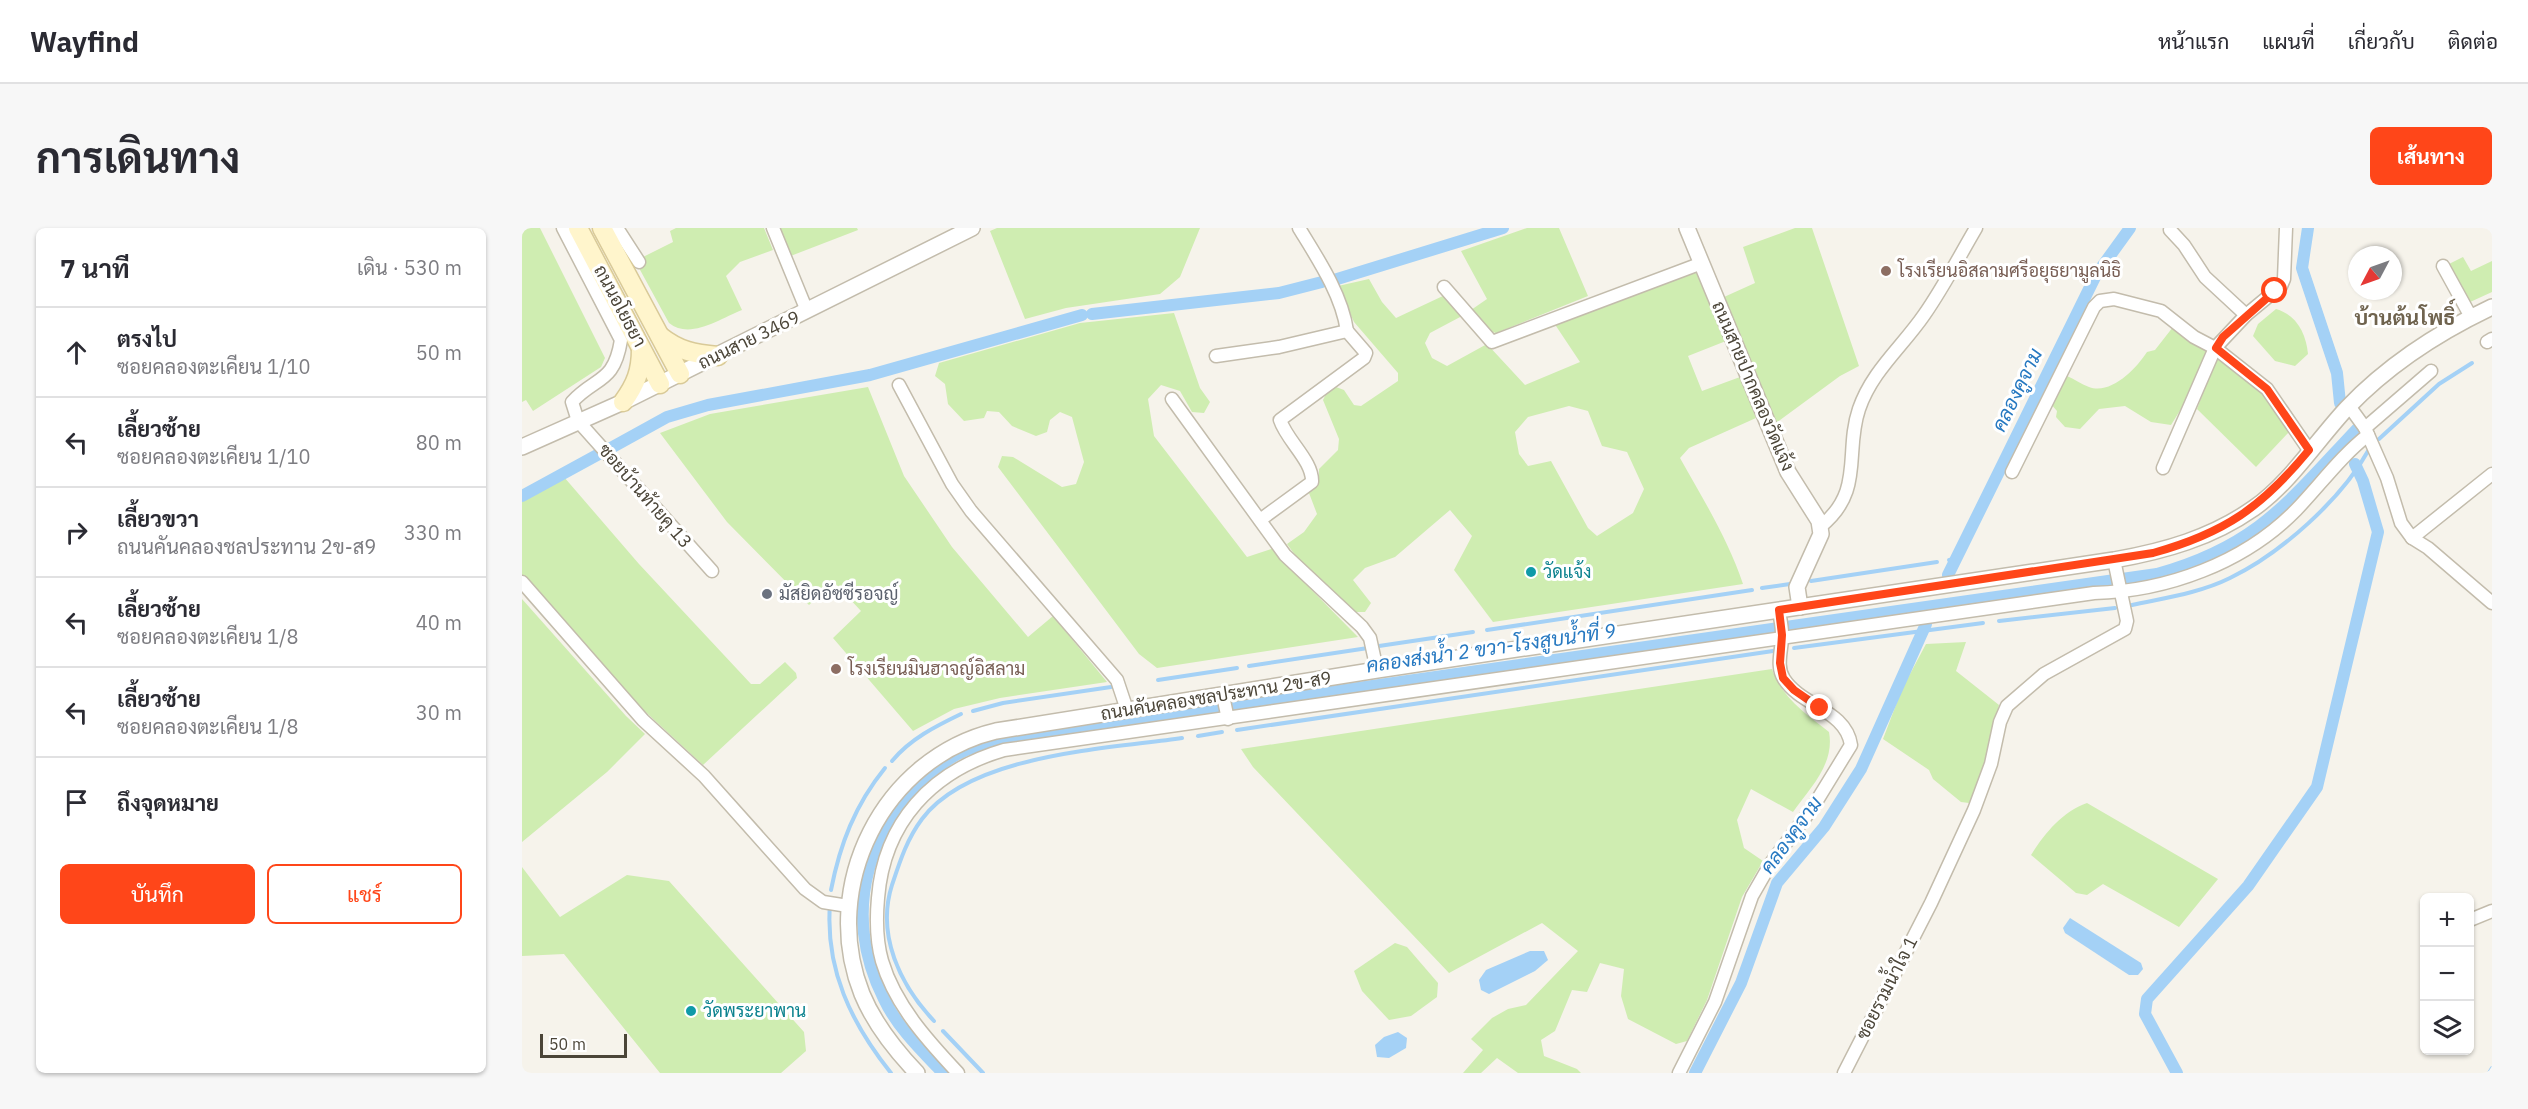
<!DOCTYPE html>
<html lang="th">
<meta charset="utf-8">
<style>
body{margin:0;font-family:"IBM Plex Sans",Sarabun,sans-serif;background:#f7f7f7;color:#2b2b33}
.controls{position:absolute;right:18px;bottom:18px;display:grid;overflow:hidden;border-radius:9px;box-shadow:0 2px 4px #0004}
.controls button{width:54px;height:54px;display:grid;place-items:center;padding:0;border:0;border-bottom:2px solid #e1e1e2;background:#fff;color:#2b2b33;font:30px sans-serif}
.compass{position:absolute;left:1826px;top:18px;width:54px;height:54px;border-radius:50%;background:#fff;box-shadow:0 2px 4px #0004;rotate:229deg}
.scale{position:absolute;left:18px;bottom:15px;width:87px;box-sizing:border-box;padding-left:6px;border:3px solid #4b4538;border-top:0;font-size:16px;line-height:21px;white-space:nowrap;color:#4b4538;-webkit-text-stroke:4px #fff;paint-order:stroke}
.stop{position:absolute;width:18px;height:18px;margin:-14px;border:4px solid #ff4619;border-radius:50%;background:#fff}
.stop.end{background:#ff4619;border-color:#fff;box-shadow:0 2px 6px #0008}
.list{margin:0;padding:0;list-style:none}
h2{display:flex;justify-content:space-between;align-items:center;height:78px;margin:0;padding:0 24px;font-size:26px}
h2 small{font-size:20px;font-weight:400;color:#7c7c81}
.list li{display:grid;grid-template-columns:39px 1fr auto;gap:18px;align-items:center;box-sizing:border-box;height:90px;padding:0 24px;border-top:2px solid #e1e1e2}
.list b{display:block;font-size:22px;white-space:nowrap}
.list p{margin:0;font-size:20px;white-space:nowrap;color:#7c7c81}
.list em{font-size:20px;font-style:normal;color:#7c7c81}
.actions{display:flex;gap:12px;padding:18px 24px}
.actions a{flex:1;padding:14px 0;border:2px solid #ff4619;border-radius:9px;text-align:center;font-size:21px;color:#ff4619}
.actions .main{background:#ff4619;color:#fff}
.icon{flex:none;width:33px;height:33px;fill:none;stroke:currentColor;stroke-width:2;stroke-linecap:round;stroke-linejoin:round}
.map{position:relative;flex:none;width:1970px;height:845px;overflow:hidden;border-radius:9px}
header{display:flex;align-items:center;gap:36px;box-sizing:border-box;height:84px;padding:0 30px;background:#fff;border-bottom:2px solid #e1e1e2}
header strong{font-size:28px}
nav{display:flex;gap:33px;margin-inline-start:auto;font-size:21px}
.intro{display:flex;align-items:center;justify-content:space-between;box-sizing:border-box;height:144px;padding:0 36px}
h1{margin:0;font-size:42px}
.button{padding:15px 27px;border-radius:9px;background:#ff4619;color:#fff;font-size:21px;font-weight:700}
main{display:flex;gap:36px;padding:0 36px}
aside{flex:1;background:#fff;border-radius:9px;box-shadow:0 2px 4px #0004}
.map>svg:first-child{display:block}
.green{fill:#cfedb1;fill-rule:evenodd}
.water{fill:#a4d1f6}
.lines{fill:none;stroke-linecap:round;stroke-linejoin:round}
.stream{stroke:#a4d1f6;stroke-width:4}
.canal{stroke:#a4d1f6;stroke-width:12}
.minor-casing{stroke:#c3bcac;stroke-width:15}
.tertiary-casing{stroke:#c3bcac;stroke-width:18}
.secondary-casing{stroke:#d9ca98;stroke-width:21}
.minor{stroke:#fff;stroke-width:12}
.tertiary{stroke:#fff;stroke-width:15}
.secondary{stroke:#fff5cc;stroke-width:18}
.route{stroke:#ff4619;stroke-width:8}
.education-dot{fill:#8d6e63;stroke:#fff;stroke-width:2}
.culture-dot{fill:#0f9aa8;stroke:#fff;stroke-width:2}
.worship-dot{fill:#6b7280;stroke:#fff;stroke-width:2}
.labels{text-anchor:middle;stroke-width:6;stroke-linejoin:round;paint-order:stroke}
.education-label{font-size:18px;fill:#785e54;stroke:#fff;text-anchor:start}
.street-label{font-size:18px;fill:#4b4538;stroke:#fff}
.culture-label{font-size:18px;fill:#0d838f;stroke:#fff;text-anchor:start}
.worship-label{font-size:18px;fill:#5b616d;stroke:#fff;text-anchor:start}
.water-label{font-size:20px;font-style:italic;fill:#2779c1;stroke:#fff}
.quarter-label{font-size:21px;font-weight:bold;fill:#6f634e;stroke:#fff}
</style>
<header>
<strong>Wayfind</strong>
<nav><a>หน้าแรก</a><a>แผนที่</a><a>เกี่ยวกับ</a><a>ติดต่อ</a></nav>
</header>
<div class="intro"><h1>การเดินทาง</h1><a class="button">เส้นทาง</a></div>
<main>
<aside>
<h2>7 นาที<small>เดิน · 530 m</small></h2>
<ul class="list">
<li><svg class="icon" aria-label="ahead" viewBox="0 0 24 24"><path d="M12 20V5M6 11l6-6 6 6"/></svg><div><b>ตรงไป</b><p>ซอยคลองตะเคียน 1/10</p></div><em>50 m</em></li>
<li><svg class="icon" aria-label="left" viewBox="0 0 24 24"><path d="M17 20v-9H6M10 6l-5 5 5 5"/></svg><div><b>เลี้ยวซ้าย</b><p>ซอยคลองตะเคียน 1/10</p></div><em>80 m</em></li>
<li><svg class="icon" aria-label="right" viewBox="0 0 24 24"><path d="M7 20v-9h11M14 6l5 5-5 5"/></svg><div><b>เลี้ยวขวา</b><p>ถนนคันคลองชลประทาน 2ข-ส9</p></div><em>330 m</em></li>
<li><svg class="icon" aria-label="left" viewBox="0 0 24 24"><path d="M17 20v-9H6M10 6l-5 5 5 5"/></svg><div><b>เลี้ยวซ้าย</b><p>ซอยคลองตะเคียน 1/8</p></div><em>40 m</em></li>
<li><svg class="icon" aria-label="left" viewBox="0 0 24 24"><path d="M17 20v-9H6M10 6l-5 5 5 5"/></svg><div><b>เลี้ยวซ้าย</b><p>ซอยคลองตะเคียน 1/8</p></div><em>30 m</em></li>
<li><svg class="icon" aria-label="arrive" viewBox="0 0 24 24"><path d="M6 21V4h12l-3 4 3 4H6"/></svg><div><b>ถึงจุดหมาย</b></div></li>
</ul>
<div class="actions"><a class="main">บันทึก</a><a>แชร์</a></div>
</aside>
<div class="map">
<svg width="1970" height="845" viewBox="0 0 1970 845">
<rect width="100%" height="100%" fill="#f6f3eb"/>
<g class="green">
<path d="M0,0H18L83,130L79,139L11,183L4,172L0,174Z"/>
<path d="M154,0H242L251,22L218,34L204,48L220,82C197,91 168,112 147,95L117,40L122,37L119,30L151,14L148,3Z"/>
<path d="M254,0H335L336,2L266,29Z"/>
<path d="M475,0H678L658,49L638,66L544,80L503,91L468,3Z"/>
<path d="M1005,0H1037L1066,68L974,105L967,103L949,82L965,71L939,23Z"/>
<path d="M1273,0H1290L1337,138L1318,148L1254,195L1202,69L1233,55L1221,19Z"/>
<path d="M1941,29L1949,43L1970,33V64L1946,75L1925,37Z"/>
<path d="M1170,43L1175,46L1204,113L1166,128L1180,163L1218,149L1234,190L1167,220L1158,230C1181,271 1206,311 1221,356L971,394L932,342L950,308L928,282L873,329L843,340L831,352L849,375L843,384H832L776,331L765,316L782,304L795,286L787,265L797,256V241L816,222L817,211L801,172L805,164L814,159L822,162L832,177L839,178L876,153V145L832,94L816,58L847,51L860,74L874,90L923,67L940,88L908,105L903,115L910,130L925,138L965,116L1003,157L1058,134L1032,95ZM1047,178L1066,183L1080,218L1105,224L1122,261L1111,285L1075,308L1066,300L1029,233L1006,238L997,226L993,204L1006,189Z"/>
<path d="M1754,81C1775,87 1784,106 1786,126L1773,138L1753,133L1731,108L1736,96Z"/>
<path d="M652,85L678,160L688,174L682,185L670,184L658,163L639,157L626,171L632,208L725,329L752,320L760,332L836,409L635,440L617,426L476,239L480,228L491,229L540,259L554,256L562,234L550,189L538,184L528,192L525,204L514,208L490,198L477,184L465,183L462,190L442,193L426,176L423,156L413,148L417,135L558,95Z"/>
<path d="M1651,99L1685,122L1667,168L1649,197L1629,194L1603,178L1577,181L1558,201L1543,199L1534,189L1535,183L1528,175L1545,148C1552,151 1559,156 1567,159C1589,167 1614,141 1625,124L1633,122Z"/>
<path d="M1695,128L1738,163L1767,204L1734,239L1675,181Z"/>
<path d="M346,159L382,248L430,319L506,409L531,388L585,454L478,470L432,481L391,503L311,410L339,383L312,354L287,377L205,294L138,205L188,186Z"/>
<path d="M42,249L117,336L229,456H238L263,434L274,445L275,450L181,537L115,476L0,347V274Z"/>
<path d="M0,371L104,488L123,506L85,544L0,614Z"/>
<path d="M1444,414L1434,443L1477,477L1463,537L1447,575L1439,574L1411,551L1407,542L1361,511L1380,461L1404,416Z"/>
<path d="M1250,441C1260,470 1284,486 1307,504C1313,536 1288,560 1271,584L1229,561L1215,592L1222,620L1241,633L1220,669L1185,772L1165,813L1154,816L1106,791L1099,768L1102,741L1078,735L1065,764L1050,762L1033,803L1019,812L1022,828L1055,841L1059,845H996L975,830L959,845H941L961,822L949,811L970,790L986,781L1004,777L1056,723L1020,695L927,745L731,539L719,521Z"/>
<path d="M1565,575L1696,651L1657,699L1581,656L1565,667L1554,665L1509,627C1523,605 1540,584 1565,575Z"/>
<path d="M0,639L38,689L105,647L147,653L282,804L284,823L259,845H138L42,726L0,728Z"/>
<path d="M873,715L885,719L916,755L915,769L889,788L867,792L840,763L832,743Z"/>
</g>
<g class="water">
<path d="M1548,690L1619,735L1621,741L1616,747H1607L1543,705L1541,700Z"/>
<path d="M1008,723H1022L1026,732L1013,743L967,766L959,762L957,752L964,742Z"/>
<path d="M876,804L885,810L884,820L867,830L855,829L853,817L862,809Z"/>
</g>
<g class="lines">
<g class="stream">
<path d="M1857,211L1917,156L1950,135"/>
<path d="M1427,332L1434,331"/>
<path d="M1289,353L1415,334"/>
<path d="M1240,360L1268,356"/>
<path d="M1610,377C1642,370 1678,365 1708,350C1758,326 1819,272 1846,223"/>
<path d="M1477,393L1593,380"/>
<path d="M965,402L1230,362"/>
<path d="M857,418L951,404"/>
<path d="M1272,420L1461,395"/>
<path d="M727,438L846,420"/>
<path d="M636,452L715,440"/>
<path d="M451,483L481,475L589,459"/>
<path d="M715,502L1251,423"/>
<path d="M676,508L700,504"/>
<path d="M370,533C388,511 414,498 439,486"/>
<path d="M309,662C318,616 333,577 363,540"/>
<path d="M308,676C303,741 329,795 369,845"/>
<path d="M412,793C378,757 354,707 370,657C378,633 385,611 400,591C449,526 585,521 660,510"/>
<path d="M421,803L461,845"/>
<path d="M1967,845L1970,840"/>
</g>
<g class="canal">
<path d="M1786,0L1780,40L1815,145L1818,175"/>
<path d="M812,52L981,0"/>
<path d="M570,86L757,65L800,54"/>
<path d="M87,221L145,189L186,177L348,147L560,87"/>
<path d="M0,268L77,226"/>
<path d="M1426,347L1574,47L1608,0"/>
<path d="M421,845C400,823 375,799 362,771C318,684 345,591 423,534C437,523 455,518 472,512L1635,346C1736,318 1767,273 1835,201"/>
<path d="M1173,845L1219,755L1255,655L1302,599L1339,541L1404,396"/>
<path d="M1655,845L1623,786L1625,771L1726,658L1795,559L1856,304L1841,253L1833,236"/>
</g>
<g class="minor-casing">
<g id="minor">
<path d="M41,0L99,112C92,156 74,148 50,174L56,193L190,343"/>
<path d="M95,0L117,34"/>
<path d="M251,0L285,83"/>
<path d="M777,0C796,31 820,67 825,103"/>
<path d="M1648,2L1662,17L1683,49L1724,87"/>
<path d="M1921,38L1949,89"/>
<path d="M922,59L970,114L1180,35"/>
<path d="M1965,114L1970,111"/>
<path d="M694,128L757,119L825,103"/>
<path d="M377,157L430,256L449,283L595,452L605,482"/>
<path d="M650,171L763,327L840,399L848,410L855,442"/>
<path d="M1827,178L1843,200L1865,250L1879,295L1890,310L1906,320L1970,375"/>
<path d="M1843,200L1909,143"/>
<path d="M1641,240L1693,120L1724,87L1759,58L1762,51L1764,0"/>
<path d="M1490,244L1572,79L1578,73L1592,71L1639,83L1672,109L1693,120L1745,161L1787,222"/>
<path d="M738,292L790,254C791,233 765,213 758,192L842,130L844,125L825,103"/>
<path d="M1298,299C1343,263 1322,225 1337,181C1350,143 1380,119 1402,87C1421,60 1437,29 1454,0"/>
<path d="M1890,310L1970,246"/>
<path d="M0,354L121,492L182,548L283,661L301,674L326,678"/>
<path d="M701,468L706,491"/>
<path d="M1948,692L1970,683"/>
<path d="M436,845C406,813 373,777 360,733C354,712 354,692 356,670C362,594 410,543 482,522L1572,365C1645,363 1722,335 1774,282C1798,257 1819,228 1846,207"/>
<path d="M1157,845L1193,774L1230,668L1249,635L1291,579L1329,517C1324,482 1279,478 1262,451C1253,437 1261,420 1260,405C1260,398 1258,390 1257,382"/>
<path d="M1322,845L1409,675L1452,582L1469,536L1478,494L1485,478L1522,446L1603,401L1605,393L1592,332"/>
</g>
</g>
<g class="tertiary-casing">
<g id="tertiary">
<path d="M1165,0L1266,244L1297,293L1299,306L1275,359L1278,379"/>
<path d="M0,219L101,174L450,0"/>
<path d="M395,845C374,823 352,795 340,766C297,658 361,530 474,503L855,442L1592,332C1643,323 1689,310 1732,280C1767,256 1796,211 1825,180C1867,136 1915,105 1970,79"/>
</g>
</g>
<g class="secondary-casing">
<g id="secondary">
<path d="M56,0L138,156"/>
<path d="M80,0L158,146"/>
<path d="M138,108C157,123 172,126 196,128"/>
<path d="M101,174C114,156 119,143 119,121"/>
</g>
</g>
<use href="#minor" class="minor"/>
<use href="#tertiary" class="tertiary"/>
<use href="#secondary" class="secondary"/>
</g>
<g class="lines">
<path class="route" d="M1298,480L1272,462L1261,450L1258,435L1260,407L1257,382L1631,325C1703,305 1740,279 1787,222L1745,161L1694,120L1701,109L1753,63"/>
</g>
<g class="education-dot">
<circle cx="1364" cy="43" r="6"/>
<circle cx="314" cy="441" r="6"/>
</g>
<g class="culture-dot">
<circle cx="1009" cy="344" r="6"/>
<circle cx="169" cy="783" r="6"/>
</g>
<circle class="worship-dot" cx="245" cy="366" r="6"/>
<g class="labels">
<g class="education-label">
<text x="1376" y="49">โรงเรียนอิสลามศรีอยุธยามูลนิธิ</text>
<text x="326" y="447">โรงเรียนมินฮาจญ์อิสลาม</text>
</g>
<g class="street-label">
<text transform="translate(98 78) rotate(62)" y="6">ถนนอโยธยา</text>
<text transform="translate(227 112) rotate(-26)" y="6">ถนนสาย 3469</text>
<text transform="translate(1231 158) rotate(67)" y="6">ถนนสายปากคลองวัดแจ้ง</text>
<text transform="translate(123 268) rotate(49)" y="6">ซอยบ้านท้ายคู 13</text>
<text transform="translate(694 468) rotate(-9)" y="6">ถนนคันคลองชลประทาน 2ข-ส9</text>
<text transform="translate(1365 760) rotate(-63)" y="6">ซอยรวมน้ำใจ 1</text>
</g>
<g class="culture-label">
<text x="1021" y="350">วัดแจ้ง</text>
<text x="181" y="789">วัดพระยาพาน</text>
</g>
<g class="worship-label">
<text x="257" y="372">มัสยิดอัซซีรอจญ์</text>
</g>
<g class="water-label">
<text transform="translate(1495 162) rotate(-64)" y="7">คลองคูจาม</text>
<text transform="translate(969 420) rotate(-8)" y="7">คลองส่งน้ำ 2 ขวา-โรงสูบน้ำที่ 9</text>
<text transform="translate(1269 607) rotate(-54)" y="7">คลองคูจาม</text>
</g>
<g class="quarter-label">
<text x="1883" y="97">บ้านต้นโพธิ์</text>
</g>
</g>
</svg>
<div class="controls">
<button>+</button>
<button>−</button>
<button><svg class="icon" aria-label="layers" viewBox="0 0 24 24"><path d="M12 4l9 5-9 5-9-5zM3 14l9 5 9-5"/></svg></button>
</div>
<svg class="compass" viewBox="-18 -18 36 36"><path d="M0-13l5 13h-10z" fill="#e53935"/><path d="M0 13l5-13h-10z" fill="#7c7c81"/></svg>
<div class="scale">50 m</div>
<div class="stop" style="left:1753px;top:63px"></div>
<div class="stop end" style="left:1298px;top:480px"></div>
</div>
</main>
